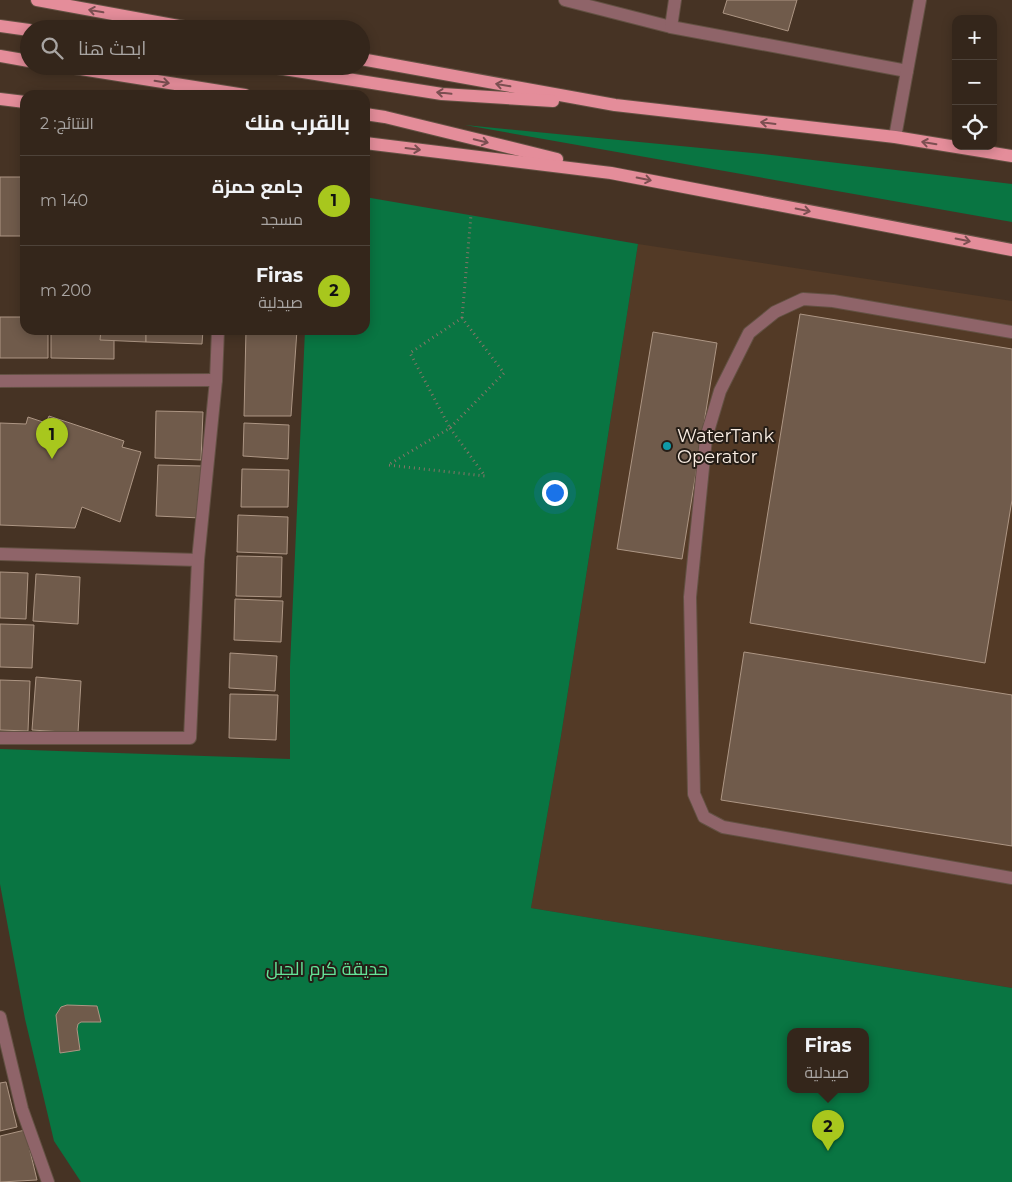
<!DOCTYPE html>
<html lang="ar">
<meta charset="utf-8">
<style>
body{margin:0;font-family:Montserrat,Cairo,sans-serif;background:#3c2e24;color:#f1f3f6;direction:rtl}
.controls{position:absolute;right:15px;top:15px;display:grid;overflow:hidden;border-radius:10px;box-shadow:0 2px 12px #0003}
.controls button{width:45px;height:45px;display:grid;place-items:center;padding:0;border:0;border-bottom:1px solid #4e433a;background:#34261b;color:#f1f3f6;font:25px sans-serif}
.you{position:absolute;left:554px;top:492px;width:18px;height:18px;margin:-12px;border:4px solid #fff;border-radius:50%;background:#1a73e8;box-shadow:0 0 0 8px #1a73e833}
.badge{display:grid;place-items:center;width:32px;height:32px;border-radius:50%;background:#a8c71d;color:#111;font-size:16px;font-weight:700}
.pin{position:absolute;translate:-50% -41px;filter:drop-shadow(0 1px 2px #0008)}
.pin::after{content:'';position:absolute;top:26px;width:18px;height:15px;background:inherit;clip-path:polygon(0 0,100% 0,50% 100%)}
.popup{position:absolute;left:787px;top:1028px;width:82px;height:65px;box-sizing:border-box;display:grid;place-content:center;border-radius:10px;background:#34261b;filter:drop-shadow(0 1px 4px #0005);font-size:16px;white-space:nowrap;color:#a9a5a3}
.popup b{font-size:19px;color:#f1f3f6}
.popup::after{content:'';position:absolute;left:50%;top:100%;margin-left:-10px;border:10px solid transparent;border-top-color:#34261b}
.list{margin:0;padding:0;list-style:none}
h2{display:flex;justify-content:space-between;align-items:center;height:65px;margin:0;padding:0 20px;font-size:21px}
h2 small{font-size:16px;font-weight:400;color:#a9a5a3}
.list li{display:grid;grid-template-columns:32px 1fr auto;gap:15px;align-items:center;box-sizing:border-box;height:90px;padding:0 20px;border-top:1px solid #4e433a}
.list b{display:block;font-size:19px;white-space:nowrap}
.list p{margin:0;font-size:16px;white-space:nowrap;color:#a9a5a3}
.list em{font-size:16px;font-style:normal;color:#a9a5a3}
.icon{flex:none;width:28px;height:28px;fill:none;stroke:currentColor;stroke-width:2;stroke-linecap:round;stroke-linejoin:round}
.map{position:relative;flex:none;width:1012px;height:1182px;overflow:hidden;direction:ltr}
.search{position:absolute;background:#34261b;box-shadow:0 2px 12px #0003;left:20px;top:20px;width:350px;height:55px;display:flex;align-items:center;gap:12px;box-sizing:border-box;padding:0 18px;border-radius:28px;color:#a9a5a3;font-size:19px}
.panel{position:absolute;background:#34261b;box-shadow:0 2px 12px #0003;left:20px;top:90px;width:350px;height:245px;border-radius:15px;direction:rtl}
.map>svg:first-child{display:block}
.built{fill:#533a26}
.green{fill:#097542;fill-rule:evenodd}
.building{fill:#705b4b;stroke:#ad9684}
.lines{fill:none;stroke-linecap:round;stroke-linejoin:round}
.minor-casing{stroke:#635143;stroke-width:14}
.major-casing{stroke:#635143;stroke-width:14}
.path{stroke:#857568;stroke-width:3;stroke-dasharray:1 4;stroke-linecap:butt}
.minor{stroke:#8f6469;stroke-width:12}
.major{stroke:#e48d9a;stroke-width:12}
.oneway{stroke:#7b4f51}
.culture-dot{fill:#0f9aa8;stroke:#251d16;stroke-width:2}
.labels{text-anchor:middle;stroke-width:4;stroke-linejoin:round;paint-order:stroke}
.poi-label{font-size:18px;fill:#f9ede3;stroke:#251d16;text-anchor:start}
.park-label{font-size:18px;fill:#65e599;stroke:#251d16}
</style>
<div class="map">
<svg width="1012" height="1182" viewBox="0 0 1012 1182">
<rect width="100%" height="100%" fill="#463324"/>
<path class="built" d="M638,244L1012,301V988L531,908L561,736Z"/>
<g class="green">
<path d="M465,125L763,154L1012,184V222Z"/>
<path d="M365,197L638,244L561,736L531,908L1012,988V1182H81L54,1141L25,1019L0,884V749L290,759V666L305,330H365ZM790,1032H866V1090H790Z"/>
</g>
<g class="building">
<path d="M727,0H797L788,31L723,13Z"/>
<rect x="0" y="177" width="25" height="59"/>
<path d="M800,314L1012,349V500L985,663L750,623Z"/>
<path d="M0,317H25V330H48V358H0Z"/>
<path d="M51,330H114V359L51,358Z"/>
<path d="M101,330H146V342L100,340Z"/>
<path d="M146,330H203L202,344L146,342Z"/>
<path d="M246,330H297L291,416H244Z"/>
<path d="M653,332L717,343L682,559L617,549Z"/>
<path d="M156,411L203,412L201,460L155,458Z"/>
<path d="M49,416L124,441L122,447L141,452L120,522L82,507L75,528L0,525V423L26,424L28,417L46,423Z"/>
<path d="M244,423L289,425L288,459L243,456Z"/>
<path d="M158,465L202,466L201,518L156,516Z"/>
<path d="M242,469L289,470L288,507H241Z"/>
<path d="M238,515L288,517L287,554L237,552Z"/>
<path d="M237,556L282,557L281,597L236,596Z"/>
<path d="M0,572L28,573L26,619L0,618Z"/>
<path d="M36,574L80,577L78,624L33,621Z"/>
<path d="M235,599L283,601L281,642L234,640Z"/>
<path d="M0,624L34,625L32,668L0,667Z"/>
<path d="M744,652L1012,695V846L721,800Z"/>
<path d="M230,653L277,656L275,691L229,688Z"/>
<path d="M36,677L81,681L78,733L32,730Z"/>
<path d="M0,680L30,681L28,731L0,730Z"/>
<path d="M230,694L278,695L276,740L229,738Z"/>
<path d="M67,1005L97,1006L101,1022H81L78,1024L77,1029L80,1050L60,1053L56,1015L61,1007Z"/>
<path d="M6,1082L17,1127L0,1131V1083Z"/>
<path d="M25,1130L37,1180L0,1182V1136Z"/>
</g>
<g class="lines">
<g class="minor-casing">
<g id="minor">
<path d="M565,0L671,27"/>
<path d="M675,0L671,27L907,71"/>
<path d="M895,137L920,0"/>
<path d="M1012,332L833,301L803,299L775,312L749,333L720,391L706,438L690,597L694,794L704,817L723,827L1012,878"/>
<path d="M0,381L216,380"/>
<path d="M0,554L198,560"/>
<path d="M0,738H190L198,560L216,380L218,330"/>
<path d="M0,1017L22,1109L48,1182"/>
</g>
</g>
<g class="major-casing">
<g id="major">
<path d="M37,0L195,29"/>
<path d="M0,26L29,30"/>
<path d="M0,56L29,61"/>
<path d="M361,59L615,105L895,137L1012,156"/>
<path d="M62,66L245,95"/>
<path d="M265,66L442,94L553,101"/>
<path d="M0,99L25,102"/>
<path d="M365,114L385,117L557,159"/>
<path d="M365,143L611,173L1012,250"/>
</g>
</g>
<g class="path">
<path d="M462,318L471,215"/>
<path d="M450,428L485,476L388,465L450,428L504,373L462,318L410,353L450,428"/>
</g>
<use href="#minor" class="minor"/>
<use href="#major" class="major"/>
</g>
<defs><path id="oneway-shaft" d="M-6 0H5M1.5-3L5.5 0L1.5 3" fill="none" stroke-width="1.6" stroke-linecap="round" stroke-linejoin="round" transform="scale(1.25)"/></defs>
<g class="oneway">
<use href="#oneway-shaft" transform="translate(96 11) rotate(-170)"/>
<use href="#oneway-shaft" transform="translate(162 82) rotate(9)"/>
<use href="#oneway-shaft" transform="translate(503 85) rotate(-170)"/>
<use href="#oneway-shaft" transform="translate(444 93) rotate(-174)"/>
<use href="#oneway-shaft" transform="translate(768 123) rotate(-173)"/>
<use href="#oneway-shaft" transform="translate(481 141) rotate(14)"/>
<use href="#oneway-shaft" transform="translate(929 143) rotate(-171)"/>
<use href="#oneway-shaft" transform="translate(413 149) rotate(7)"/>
<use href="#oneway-shaft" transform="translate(644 179) rotate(11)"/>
<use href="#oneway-shaft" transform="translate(803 210) rotate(11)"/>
<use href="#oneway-shaft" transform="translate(963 240) rotate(11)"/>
</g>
<circle class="culture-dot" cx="667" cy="446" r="5"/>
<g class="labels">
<g class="poi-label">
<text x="677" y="442">WaterTank<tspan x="677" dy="21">Operator</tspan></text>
</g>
<g class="park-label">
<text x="327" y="975">حديقة كرم الجبل</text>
</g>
</g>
</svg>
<div class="controls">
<button>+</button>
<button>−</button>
<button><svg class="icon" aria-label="locate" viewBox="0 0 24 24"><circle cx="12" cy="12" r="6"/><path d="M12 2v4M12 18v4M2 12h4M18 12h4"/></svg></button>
</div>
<div class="you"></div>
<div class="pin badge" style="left:52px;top:459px">1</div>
<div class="pin badge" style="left:828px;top:1151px">2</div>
<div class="popup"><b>Firas</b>صيدلية</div>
<div class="search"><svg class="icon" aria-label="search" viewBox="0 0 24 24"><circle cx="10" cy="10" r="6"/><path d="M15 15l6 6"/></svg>ابحث هنا</div>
<section class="panel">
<h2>بالقرب منك<small>النتائج: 2</small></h2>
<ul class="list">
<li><span class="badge">1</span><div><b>جامع حمزة</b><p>مسجد</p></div><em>140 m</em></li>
<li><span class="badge">2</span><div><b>Firas</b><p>صيدلية</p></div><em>200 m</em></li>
</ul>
</section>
</div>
